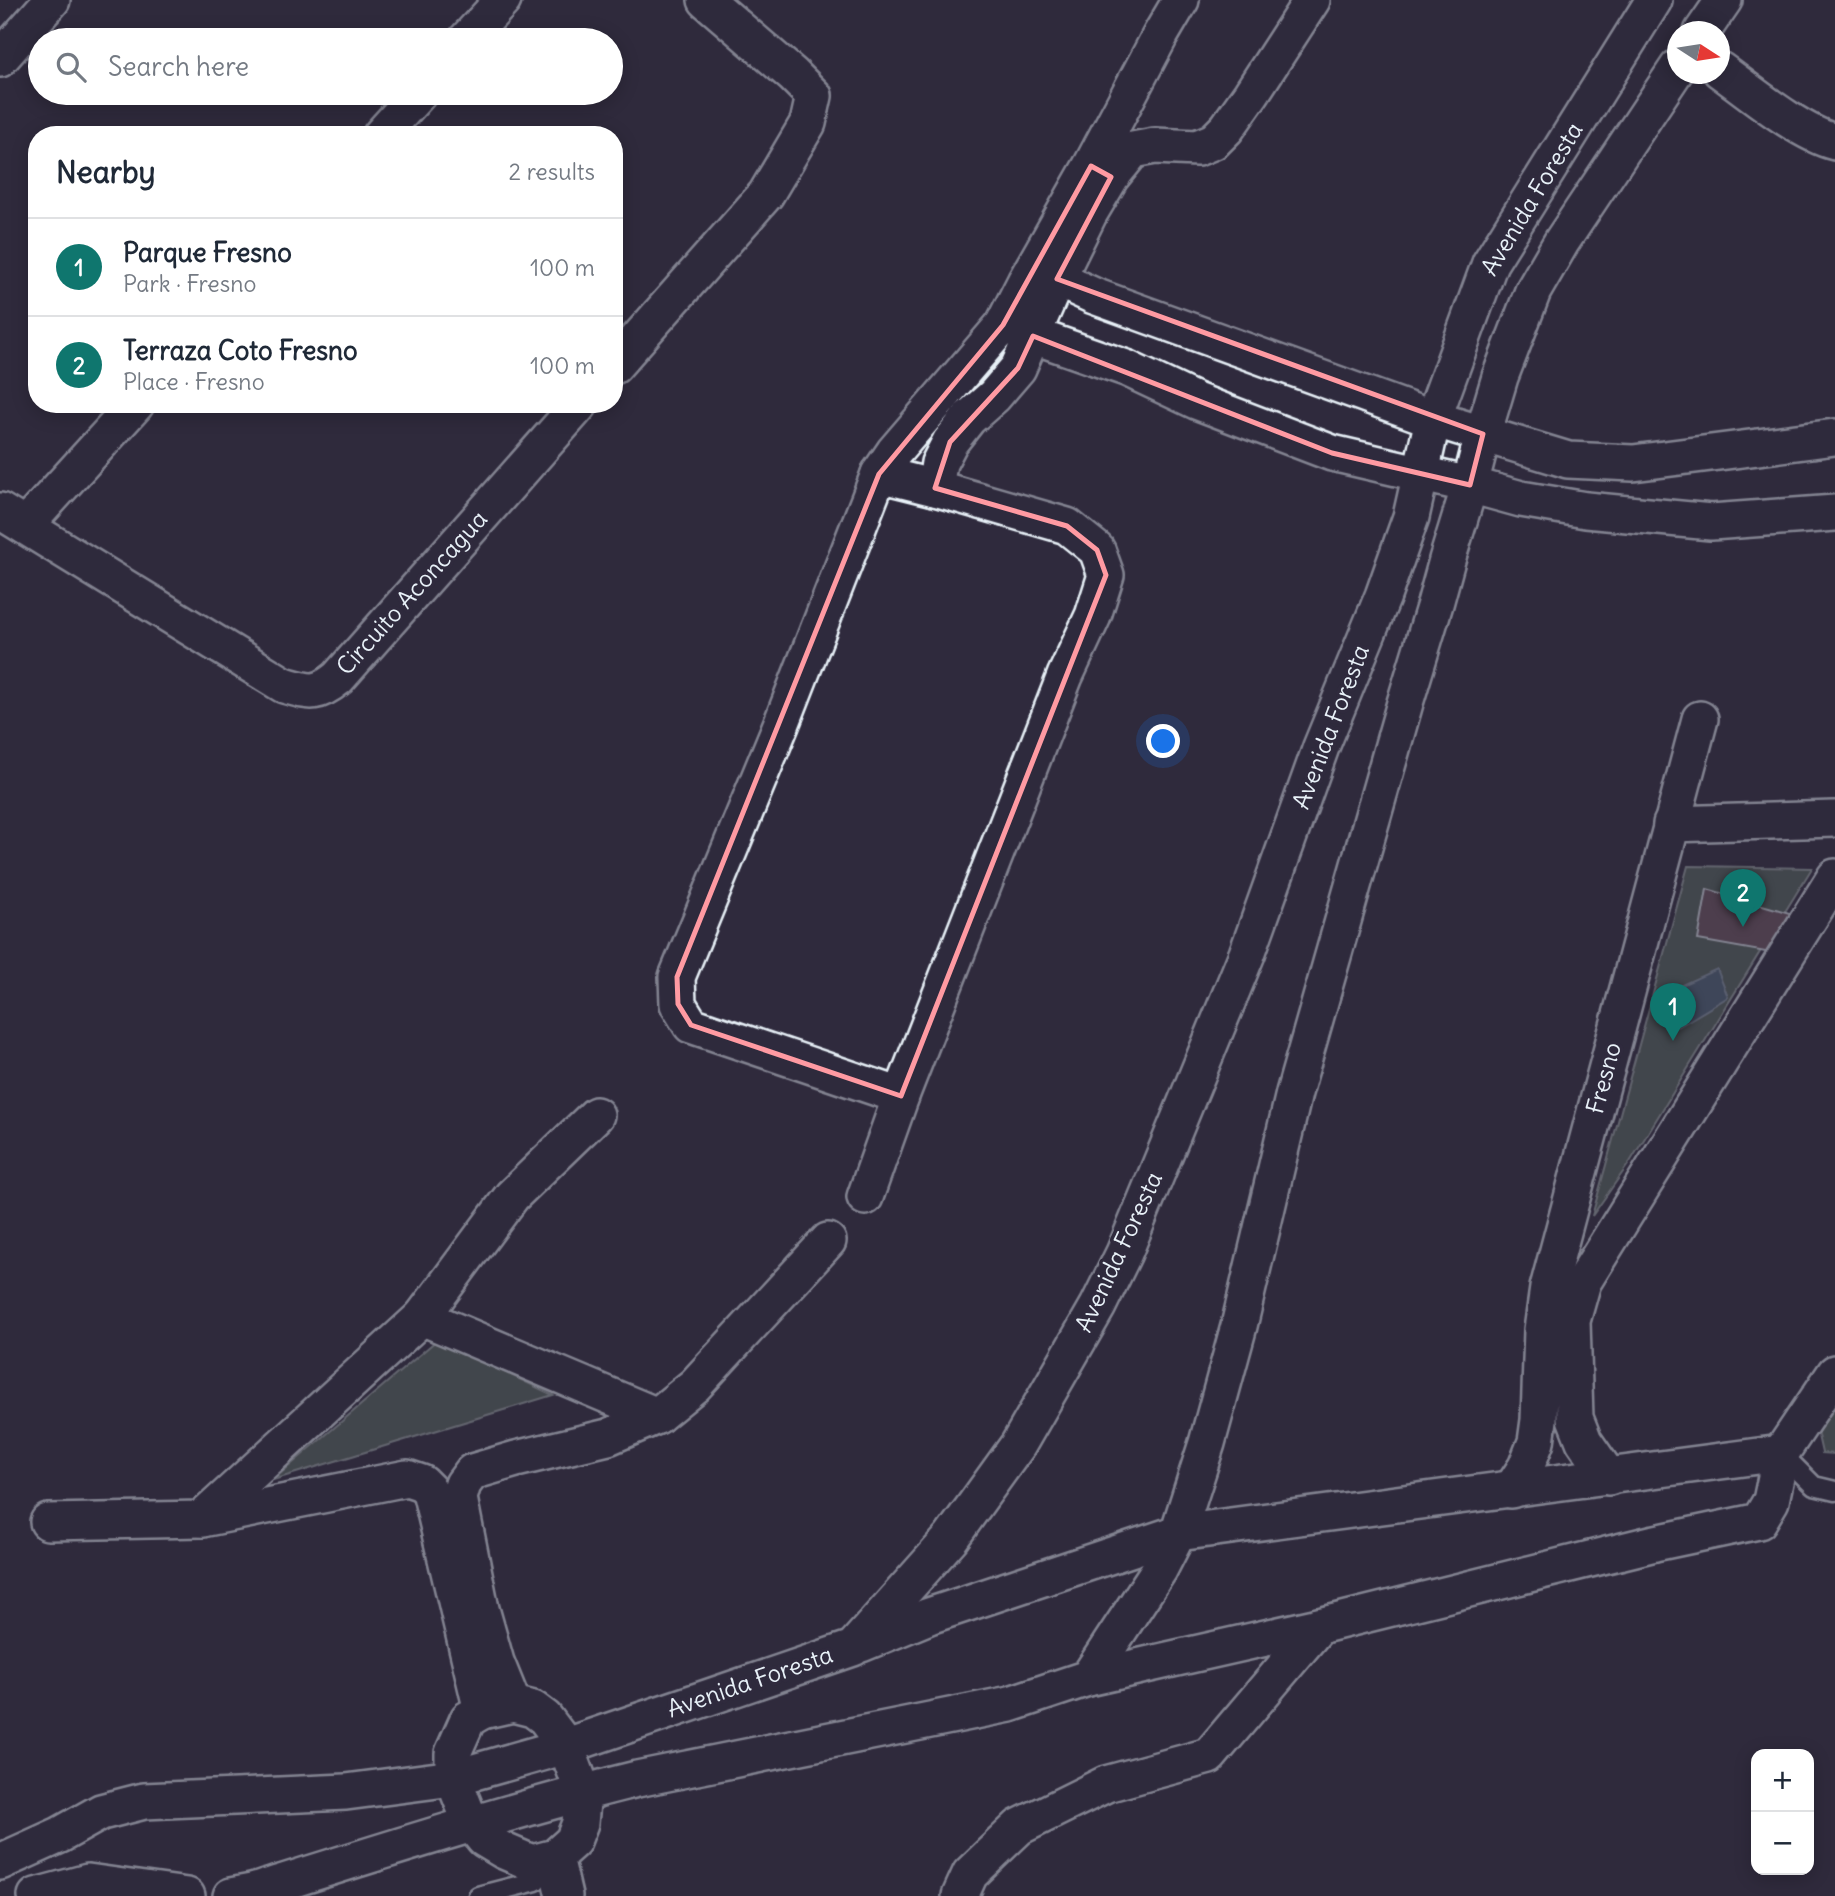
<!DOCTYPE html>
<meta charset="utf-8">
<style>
body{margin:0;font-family:Delius,sans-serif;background:#f2f2f3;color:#1f2937}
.controls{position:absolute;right:21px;bottom:21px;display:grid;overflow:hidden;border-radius:14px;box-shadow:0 4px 18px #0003}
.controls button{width:63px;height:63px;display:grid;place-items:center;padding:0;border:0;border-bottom:2px solid #e0e1e3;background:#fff;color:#1f2937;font:35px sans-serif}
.compass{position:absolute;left:1667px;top:21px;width:63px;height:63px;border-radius:50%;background:#fff;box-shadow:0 4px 18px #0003;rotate:102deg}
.you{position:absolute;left:1164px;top:742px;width:24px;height:24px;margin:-18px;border:5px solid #fff;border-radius:50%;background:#1a73e8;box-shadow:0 0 0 10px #1a73e833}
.badge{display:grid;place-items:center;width:46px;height:46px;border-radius:50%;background:#0f766e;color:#fff;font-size:23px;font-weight:700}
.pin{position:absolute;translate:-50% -58px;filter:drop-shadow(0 2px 4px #0008)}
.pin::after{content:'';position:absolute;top:37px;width:24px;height:21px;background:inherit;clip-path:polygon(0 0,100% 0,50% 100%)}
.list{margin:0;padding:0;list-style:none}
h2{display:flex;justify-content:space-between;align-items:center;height:91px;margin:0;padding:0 28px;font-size:30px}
h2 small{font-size:23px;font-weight:400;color:#747a83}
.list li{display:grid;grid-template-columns:46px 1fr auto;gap:21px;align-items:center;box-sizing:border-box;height:98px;padding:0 28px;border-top:2px solid #e0e1e3}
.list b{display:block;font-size:26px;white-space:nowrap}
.list p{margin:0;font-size:23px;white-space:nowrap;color:#747a83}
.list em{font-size:23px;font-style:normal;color:#747a83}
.icon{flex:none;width:38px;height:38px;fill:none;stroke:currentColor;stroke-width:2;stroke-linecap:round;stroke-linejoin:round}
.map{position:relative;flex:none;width:1835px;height:1896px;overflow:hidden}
.search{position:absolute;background:#fff;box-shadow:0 4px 18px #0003;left:28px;top:28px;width:595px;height:77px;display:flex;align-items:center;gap:18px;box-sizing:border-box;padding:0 24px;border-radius:38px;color:#747a83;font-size:26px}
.panel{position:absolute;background:#fff;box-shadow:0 4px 18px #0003;left:28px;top:126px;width:595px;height:287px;border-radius:28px}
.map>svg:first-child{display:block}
.green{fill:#58675e;stroke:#a0acab;stroke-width:2}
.water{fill:#51687c;stroke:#8d9fae;stroke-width:2}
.building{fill:#715964;stroke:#e8f1f8;stroke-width:2}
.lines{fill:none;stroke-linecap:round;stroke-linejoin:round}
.lane-casing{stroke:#e8f1f8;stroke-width:23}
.street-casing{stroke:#e8f1f8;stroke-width:40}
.lane{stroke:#2f2a3d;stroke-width:18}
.street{stroke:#2f2a3d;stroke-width:35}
.marked{fill:none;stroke:#ff9aa2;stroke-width:5;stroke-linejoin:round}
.labels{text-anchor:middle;stroke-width:7;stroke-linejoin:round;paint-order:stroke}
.street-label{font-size:24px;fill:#e8f1f8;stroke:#2f2a3d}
</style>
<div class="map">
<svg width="1835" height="1896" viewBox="0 0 1835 1896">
<rect width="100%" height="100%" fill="#2f2a3d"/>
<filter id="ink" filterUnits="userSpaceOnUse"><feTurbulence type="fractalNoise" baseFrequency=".0143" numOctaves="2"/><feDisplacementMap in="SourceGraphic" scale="14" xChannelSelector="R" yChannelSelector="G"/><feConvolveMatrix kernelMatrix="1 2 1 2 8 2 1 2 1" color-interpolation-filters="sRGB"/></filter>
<g filter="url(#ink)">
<g class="green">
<path d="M1688,866L1812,868L1630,1162L1592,1216Z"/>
<path d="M437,1340L553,1395L273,1480Z"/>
<path d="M1835,1401V1454L1822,1453L1816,1427Z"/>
</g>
<path class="water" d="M1717,969L1728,997L1678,1027L1666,992Z"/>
<path class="building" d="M1707,889L1793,914L1771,953L1698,940Z"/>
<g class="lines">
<g class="lane-casing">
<g id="lane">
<path d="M1781,1453L1814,1486L1835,1491"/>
<path d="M478,1896L536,1881"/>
</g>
</g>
<g class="street-casing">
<g id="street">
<path d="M1312,0L1251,94L1227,128L1214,141L1197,148L1155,146L1133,150L1111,177L1089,214L1057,279L1094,296L1433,419L1568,460L1633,463L1835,437"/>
<path d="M1702,32L1724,0"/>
<path d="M466,40L503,0"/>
<path d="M0,59L52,0"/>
<path d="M1720,70C1749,91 1801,134 1835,142"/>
<path d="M381,135L419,93"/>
<path d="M1003,325L1126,368L1196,401L1332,453L1470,485L1521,499L1586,510L1711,522L1835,513"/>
<path d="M614,366L766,194L808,123L814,96L793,75L706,0"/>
<path d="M935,488L939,463L950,442L969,418L994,396L1018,368L1057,279L1037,267"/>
<path d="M0,511L284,685C310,692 316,696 338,678L580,404"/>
<path d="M25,526L136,404"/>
<path d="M1671,824L1835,819"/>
<path d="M901,1096L691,1025L678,1004L677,977L781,725L879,474L894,452L1003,325L1025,282L1091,166L1161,34L1181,0"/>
<path d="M865,1197L901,1096L1065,676L1093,616L1106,575L1097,550L1067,526L935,488L879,474"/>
<path d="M422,1317L657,1416"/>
<path d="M1609,1477L1584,1441L1575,1418L1572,1321L1583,1282L1835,877"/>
<path d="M1511,1490L1526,1467L1536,1442L1539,1420L1542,1330L1548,1288L1700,719"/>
<path d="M202,1519L422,1317L512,1196L596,1115"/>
<path d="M48,1522L202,1519L407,1478L422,1483L430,1491L482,1711"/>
<path d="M861,1644L929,1616L1178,1533L1781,1453"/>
<path d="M1088,1678L1319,1626L1655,1543L1759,1521L1771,1501L1781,1453L1835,1373"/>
<path d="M513,1704L496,1662L481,1609L459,1498L463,1484L472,1472L516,1459L608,1437L657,1416L695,1385L828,1241"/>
<path d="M513,1704L533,1709L545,1718L566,1746L583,1792L580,1823L573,1841L555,1857L532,1863L504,1851L484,1839L471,1823L453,1778V1753L468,1719L482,1711Z"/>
<path d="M555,1857L564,1896"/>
<path d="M0,1862L60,1835L101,1812L144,1801L346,1792L453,1778L566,1746L853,1648L951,1538L1018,1445L1098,1306L1124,1253L1247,954L1321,747L1383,596L1411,517L1433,419L1490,263L1654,0"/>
<path d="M36,1896L88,1882L187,1896"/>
<path d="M231,1896L252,1892C380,1852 507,1811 637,1779L1010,1704L1088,1678L1159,1570L1178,1533L1207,1443L1239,1326L1294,1093L1405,703L1435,604L1447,560L1470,485L1483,434L1500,377L1533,291L1562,241L1678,67"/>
<path d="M960,1896L970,1874L1019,1827L1106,1784L1209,1756L1319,1626"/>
</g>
</g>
<use href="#lane" class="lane"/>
<use href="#street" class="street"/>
</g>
</g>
<path d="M0 0H1835V1896H0ZM1091,166L1111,177L1057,279L1483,434L1470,485L1332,453L1033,336L1018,368L950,442L935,488L1067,526L1097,550L1106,575L901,1096L691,1025L678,1004L677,977L879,474L1003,325Z" fill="#2f2a3d" fill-opacity=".55" fill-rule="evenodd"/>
<path class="marked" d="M1091,166L1111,177L1057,279L1483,434L1470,485L1332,453L1033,336L1018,368L950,442L935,488L1067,526L1097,550L1106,575L901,1096L691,1025L678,1004L677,977L879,474L1003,325Z"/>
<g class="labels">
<g class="street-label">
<text transform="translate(1532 199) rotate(-59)" y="8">Avenida Foresta</text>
<text transform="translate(412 593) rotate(-48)" y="8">Circuito Aconcagua</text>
<text transform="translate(1331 727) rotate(-69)" y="8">Avenida Foresta</text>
<text transform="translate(1604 1078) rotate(-75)" y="8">Fresno</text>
<text transform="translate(1119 1252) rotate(-65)" y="8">Avenida Foresta</text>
<text transform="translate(750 1682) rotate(-19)" y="8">Avenida Foresta</text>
</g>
</g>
</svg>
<div class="controls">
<button>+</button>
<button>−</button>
</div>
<svg class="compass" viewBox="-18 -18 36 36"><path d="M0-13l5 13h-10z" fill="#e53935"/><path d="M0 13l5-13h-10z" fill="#747a83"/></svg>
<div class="you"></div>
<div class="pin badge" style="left:1673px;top:1041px">1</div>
<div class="pin badge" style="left:1743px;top:927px">2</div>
<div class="search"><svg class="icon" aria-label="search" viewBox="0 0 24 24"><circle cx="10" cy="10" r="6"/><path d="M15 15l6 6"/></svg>Search here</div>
<section class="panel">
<h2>Nearby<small>2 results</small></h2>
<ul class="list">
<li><span class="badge">1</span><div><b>Parque Fresno</b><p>Park · Fresno</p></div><em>100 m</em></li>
<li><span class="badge">2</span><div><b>Terraza Coto Fresno</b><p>Place · Fresno</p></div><em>100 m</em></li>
</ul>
</section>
</div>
